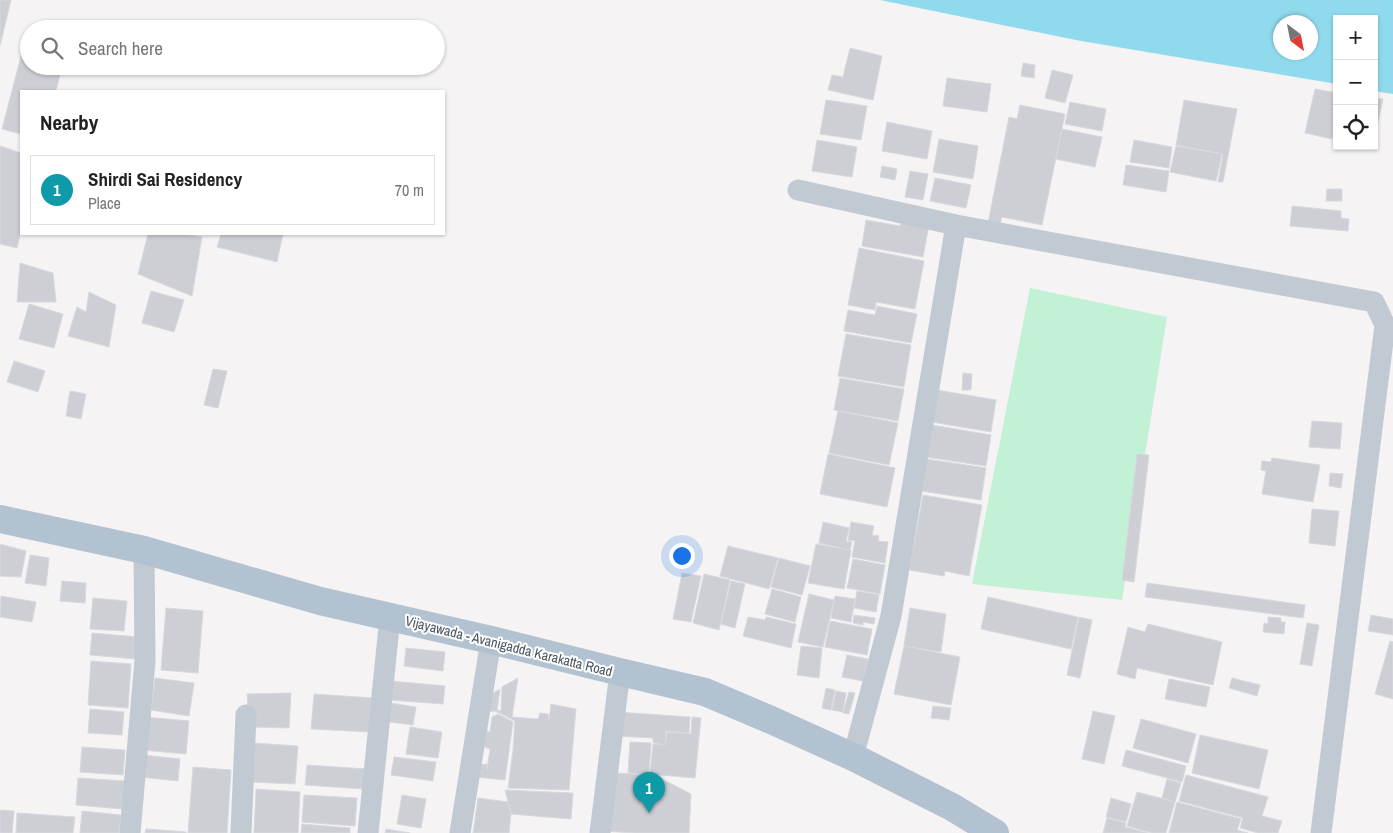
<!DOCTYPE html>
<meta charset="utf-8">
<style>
body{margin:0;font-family:"Archivo Narrow",sans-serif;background:#f6f6f6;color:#222}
.controls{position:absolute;right:15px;top:15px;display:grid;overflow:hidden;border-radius:0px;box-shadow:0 1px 4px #0004}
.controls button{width:45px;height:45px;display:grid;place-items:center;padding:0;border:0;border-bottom:1px solid #e0e0e0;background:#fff;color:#222;font:25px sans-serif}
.compass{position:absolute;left:1273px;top:15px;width:45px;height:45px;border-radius:50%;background:#fff;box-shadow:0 1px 4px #0004;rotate:148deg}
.you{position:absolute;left:681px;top:555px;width:18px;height:18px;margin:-12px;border:4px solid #fff;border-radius:50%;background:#1a73e8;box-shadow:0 0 0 8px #1a73e833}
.badge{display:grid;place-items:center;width:32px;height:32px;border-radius:50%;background:#2563eb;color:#fff;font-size:16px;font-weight:700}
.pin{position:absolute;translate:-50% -41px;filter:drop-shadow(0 1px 2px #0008)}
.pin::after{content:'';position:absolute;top:26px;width:18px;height:15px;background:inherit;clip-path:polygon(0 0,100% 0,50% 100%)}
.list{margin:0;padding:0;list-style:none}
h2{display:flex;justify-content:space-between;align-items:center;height:65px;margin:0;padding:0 20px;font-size:21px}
h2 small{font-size:16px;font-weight:400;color:#767676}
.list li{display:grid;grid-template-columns:32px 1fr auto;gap:15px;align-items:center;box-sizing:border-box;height:70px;margin:0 10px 10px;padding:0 10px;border:1px solid #e0e0e0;border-radius:0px}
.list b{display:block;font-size:19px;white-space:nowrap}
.list p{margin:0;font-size:16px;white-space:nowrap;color:#767676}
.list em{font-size:16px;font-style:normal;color:#767676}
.icon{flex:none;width:28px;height:28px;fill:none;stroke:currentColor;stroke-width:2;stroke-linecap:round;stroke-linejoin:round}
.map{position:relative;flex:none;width:1393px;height:833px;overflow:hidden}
.search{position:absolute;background:#fff;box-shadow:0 1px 4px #0004;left:20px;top:20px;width:425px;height:55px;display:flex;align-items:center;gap:12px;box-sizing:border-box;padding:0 18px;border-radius:28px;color:#767676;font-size:19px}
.panel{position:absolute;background:#fff;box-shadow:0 1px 4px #0004;left:20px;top:90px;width:425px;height:145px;border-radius:0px}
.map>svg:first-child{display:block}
.green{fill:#c3f1d5}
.water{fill:#90daee;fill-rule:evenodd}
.building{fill:#cdcfd5;stroke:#d7d9de}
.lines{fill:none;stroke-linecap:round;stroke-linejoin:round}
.minor{stroke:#c1cad2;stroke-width:21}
.primary{stroke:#b3c2d1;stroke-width:28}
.labels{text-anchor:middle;stroke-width:4;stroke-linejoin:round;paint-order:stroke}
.street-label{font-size:14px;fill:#4a5661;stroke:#fff}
</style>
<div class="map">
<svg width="1393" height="833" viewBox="0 0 1393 833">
<rect width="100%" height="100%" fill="#f5f3f3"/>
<path class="green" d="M1030,288L1167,317L1122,600L972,584Z"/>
<path class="water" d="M880,0H1393V94L1374,91V19H1337V84L1081,41ZM1280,22H1310V52H1280Z"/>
<g class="building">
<path d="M0,0H11L0,46Z"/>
<path d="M26,37L29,38V66H62L56,91H21V134L2,129Z"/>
<path d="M850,48L882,56L873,100L828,90L832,75L843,77Z"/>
<path d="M1023,63L1035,65L1034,78L1021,76Z"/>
<path d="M1052,70L1073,75L1065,103L1045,98Z"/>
<path d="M947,78L991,84L987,112L943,106Z"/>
<path d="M1315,89L1337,93V118L1332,139L1305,133Z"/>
<path d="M1374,98L1383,99L1374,141Z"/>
<path d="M826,100L867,106L861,140L820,134Z"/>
<path d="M1184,100L1237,109L1223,182H1218L1223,154L1176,145Z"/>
<path d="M1070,102L1106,109L1102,131L1065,124Z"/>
<path d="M1020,105L1065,114L1042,225L1002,217L1000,225L988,223L1009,117L1017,119Z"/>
<path d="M887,122L932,131L927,159L882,151Z"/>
<path d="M1062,129L1102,137L1095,167L1056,159Z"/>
<path d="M939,139L978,146L973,179L933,172Z"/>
<path d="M817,140L857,147L852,177L812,171Z"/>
<path d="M1134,140L1172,147L1169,168L1130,162Z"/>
<path d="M0,146L21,153V231L17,248L0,244Z"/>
<path d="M1176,146L1222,154L1216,181L1170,172Z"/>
<path d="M1126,165L1169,171L1166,192L1123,185Z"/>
<path d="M882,166L897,169L895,180L880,177Z"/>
<path d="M910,171L928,174L923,200L905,197Z"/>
<path d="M935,178L971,185L966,208L930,201Z"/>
<path d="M1327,189H1342V201H1326Z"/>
<path d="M1292,206L1341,211V218L1349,219L1348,231L1290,226Z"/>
<path d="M866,220L900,226L901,221L929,225L923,257L862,246Z"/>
<path d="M148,234H183L202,237L192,296L138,274Z"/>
<path d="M221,234H283L277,262L217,247Z"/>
<path d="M859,248L924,261L915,309L876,302L875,310L848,305Z"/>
<path d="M20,263L53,273L56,302H17Z"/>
<path d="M151,291L184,300L174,332L142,323Z"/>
<path d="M89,292L116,305L109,347L68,336L77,307L86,312Z"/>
<path d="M29,304L63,314L54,348L19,339Z"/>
<path d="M877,306L917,314L911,343L844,331L848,310L875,315Z"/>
<path d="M846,334L911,345L904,387L838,376Z"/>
<path d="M14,361L45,371L38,392L7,382Z"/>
<path d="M213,369L227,371L218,408L204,405Z"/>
<path d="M963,373L972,374L971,390H962Z"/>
<path d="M840,378L904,389L898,421L834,410Z"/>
<path d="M937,390L996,400L991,432L932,422Z"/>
<path d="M70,391L86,394L81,419L66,416Z"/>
<path d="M838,411L898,423L889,465L829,453Z"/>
<path d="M1312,421L1342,423L1340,449L1309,447Z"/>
<path d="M932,425L991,435L986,466L926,457Z"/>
<path d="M828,454L895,468L887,507L820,494Z"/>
<path d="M1137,454L1149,455L1134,582L1122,580Z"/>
<path d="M1272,458L1320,465L1313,502L1262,494L1266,471L1261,470L1262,461L1271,462Z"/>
<path d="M926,459L986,468L981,500L921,491Z"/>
<path d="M1330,473L1343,474L1341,488L1329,486Z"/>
<path d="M923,495L982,505L969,576L945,571L944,576L909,570Z"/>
<path d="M1312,509L1339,511L1335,546L1309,543Z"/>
<path d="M823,522L849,528L846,541L852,542L850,550L819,543Z"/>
<path d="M851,522L874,526L872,535L879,536L878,541L888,542L885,563L852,557L855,541L848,540Z"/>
<path d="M0,544L26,551L21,577L0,576Z"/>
<path d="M816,544L851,550L844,589L808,583Z"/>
<path d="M728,546L778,558L769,589L720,576Z"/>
<path d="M30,555L49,558L46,586L25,583Z"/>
<path d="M779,558L810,566L802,595L771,587Z"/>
<path d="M853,559L885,565L880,594L847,588Z"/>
<path d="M682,573L701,576L691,622L673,619Z"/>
<path d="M704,574L730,580L719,630L693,623Z"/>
<path d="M62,581L86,583L85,603L60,601Z"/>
<path d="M731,581L745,584L735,628L721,624Z"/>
<path d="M1147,583L1305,605L1303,618L1145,597Z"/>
<path d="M772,589L801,597L795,622L765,614Z"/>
<path d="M857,591L879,595L876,612L854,608Z"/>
<path d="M809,594L834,600L823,647L798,642Z"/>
<path d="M1,596L36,602L32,622L0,617Z"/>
<path d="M835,596L855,599L851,622L831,618Z"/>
<path d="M988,597L1078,617L1071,649L981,629Z"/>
<path d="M93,598L127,601L124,631L90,629Z"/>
<path d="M166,608L203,611L198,673L161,670Z"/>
<path d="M910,608L946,614L941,652L904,646Z"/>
<path d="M854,615L875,618L874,624L863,622V625L853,623Z"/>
<path d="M1371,615L1393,619V635L1368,631Z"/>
<path d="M748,617L765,620L766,617L796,624L791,648L743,636Z"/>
<path d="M1079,617L1092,620L1080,678L1067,675Z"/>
<path d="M1268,617L1281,618V622H1285L1284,634L1263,632L1264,623L1268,624Z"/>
<path d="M830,621L872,629L867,655L825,647Z"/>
<path d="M1307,623L1319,625L1312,666L1300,664Z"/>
<path d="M1148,624L1222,642L1213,685L1137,668L1135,679L1117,674L1128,627L1145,632Z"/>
<path d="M92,633L138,637L136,659L90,655Z"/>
<path d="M1390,641L1393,642V699L1375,694Z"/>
<path d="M801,646L822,648L819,678L797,675Z"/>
<path d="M904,646L960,657L951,705L894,694Z"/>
<path d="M406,648L445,652L443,671L404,666Z"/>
<path d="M847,655L868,659L863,681L842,677Z"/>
<path d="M91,661L131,664L128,708L88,705Z"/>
<path d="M155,678L194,683L189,716L151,710Z"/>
<path d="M518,678L512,717L538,719L540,713L548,714L549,721L551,704L576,709L569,790L508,788L513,750L515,721L495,711L485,712L483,699L500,689L497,710L501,711L502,687Z"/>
<path d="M1232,678L1260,685L1257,696L1229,688Z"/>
<path d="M1169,679L1210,687L1206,707L1165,699Z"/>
<path d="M391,681L445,686L443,704L390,700Z"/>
<path d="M826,688L835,690L831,710L822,708Z"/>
<path d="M836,691L846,693L843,712L832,710Z"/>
<path d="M849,692L855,693L849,714L843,713Z"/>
<path d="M291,693L289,728L249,727L247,694Z"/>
<path d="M314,694L373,698L371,732L311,729Z"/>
<path d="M384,702L416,707L413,725L382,721Z"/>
<path d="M933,706L951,708L949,720L931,718Z"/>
<path d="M90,709L124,712L122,735L88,733Z"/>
<path d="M1093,711L1115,716L1104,764L1082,759Z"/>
<path d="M617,712L690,717L689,733L666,731L665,745L653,743V738L615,736Z"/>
<path d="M498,714L513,722L505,780L475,777L478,765L487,764V770L490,749L485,747L480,729L490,732L492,717Z"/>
<path d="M145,717L189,721L186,754L142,750Z"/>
<path d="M692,717L701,718L695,778L650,774L653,744L665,745L667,732L691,734Z"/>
<path d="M1141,719L1196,734L1188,763L1133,748Z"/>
<path d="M410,727L442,732L438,758L406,754Z"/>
<path d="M1200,735L1268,750L1259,789L1192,773Z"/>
<path d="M630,742L651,743L649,774L628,773Z"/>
<path d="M253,743L298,746L295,784L250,782Z"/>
<path d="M82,747L125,750L123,775L80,772Z"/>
<path d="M1126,750L1186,766L1182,782L1122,766Z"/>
<path d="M143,755L180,759L178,781L140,777Z"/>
<path d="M394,757L436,762L433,781L391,775Z"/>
<path d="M307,765L366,769L364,789L305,785Z"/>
<path d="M193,767L231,770L227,833H188Z"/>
<path d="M613,773L654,775L691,794L689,833H635L604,831Z"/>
<path d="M1186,775L1268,797L1262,816L1282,821L1278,833H1258L1240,828L1243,818L1179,801Z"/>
<path d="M78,778L125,781L122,809L76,805Z"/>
<path d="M1167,779L1181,783L1175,802L1162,798Z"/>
<path d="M256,789L300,792L298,833H254Z"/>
<path d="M505,790L573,793L571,819L511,814Z"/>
<path d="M1137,792L1175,802L1166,833H1152L1127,826Z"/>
<path d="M304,795L357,798L355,826L302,822Z"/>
<path d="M402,795L426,799L421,828L397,824Z"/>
<path d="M478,798L508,802L511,814L509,833H473Z"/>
<path d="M1111,798L1131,804L1126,822L1106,817Z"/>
<path d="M1177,802L1241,819L1237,830L1248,833H1169Z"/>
<path d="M0,810L14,811L12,833H0Z"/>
<path d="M82,811L121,815L119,833H80Z"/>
<path d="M17,813L75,817L73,833H16Z"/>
<path d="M1107,818L1126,823L1125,827L1148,833H1103Z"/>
<path d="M302,824L350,828V833H301Z"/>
<path d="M146,829L186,832V833H145Z"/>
<path d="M386,829L410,833H385Z"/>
</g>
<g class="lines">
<g class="minor">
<path d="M798,190L956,225L1374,302L1385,325L1321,833"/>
<path d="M853,757L891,616L956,225"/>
<path d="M130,833L145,661L144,550"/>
<path d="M241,833L246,715"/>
<path d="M368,833L390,617"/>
<path d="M460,833L491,640"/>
<path d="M600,833L620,672"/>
</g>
<path class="primary" d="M0,519L144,550L320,601L491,640L620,672L705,692L771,720L853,757L952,807L995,833"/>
</g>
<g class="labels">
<g class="street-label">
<text transform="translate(509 646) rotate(14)" y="5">Vijayawada - Avanigadda Karakatta Road</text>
</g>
</g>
</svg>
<div class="controls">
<button>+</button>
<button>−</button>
<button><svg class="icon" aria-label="locate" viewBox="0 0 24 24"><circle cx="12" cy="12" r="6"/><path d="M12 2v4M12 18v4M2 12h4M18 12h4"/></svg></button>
</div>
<svg class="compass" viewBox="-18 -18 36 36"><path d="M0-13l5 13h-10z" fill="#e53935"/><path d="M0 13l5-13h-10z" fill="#767676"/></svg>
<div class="you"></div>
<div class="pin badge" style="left:649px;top:813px;background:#0f9aa8">1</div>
<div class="search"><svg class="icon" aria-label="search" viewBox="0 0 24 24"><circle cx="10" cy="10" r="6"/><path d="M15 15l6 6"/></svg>Search here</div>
<section class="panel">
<h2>Nearby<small></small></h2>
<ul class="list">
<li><span class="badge" style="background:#0f9aa8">1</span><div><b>Shirdi Sai Residency</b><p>Place</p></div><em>70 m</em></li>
</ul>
</section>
</div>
